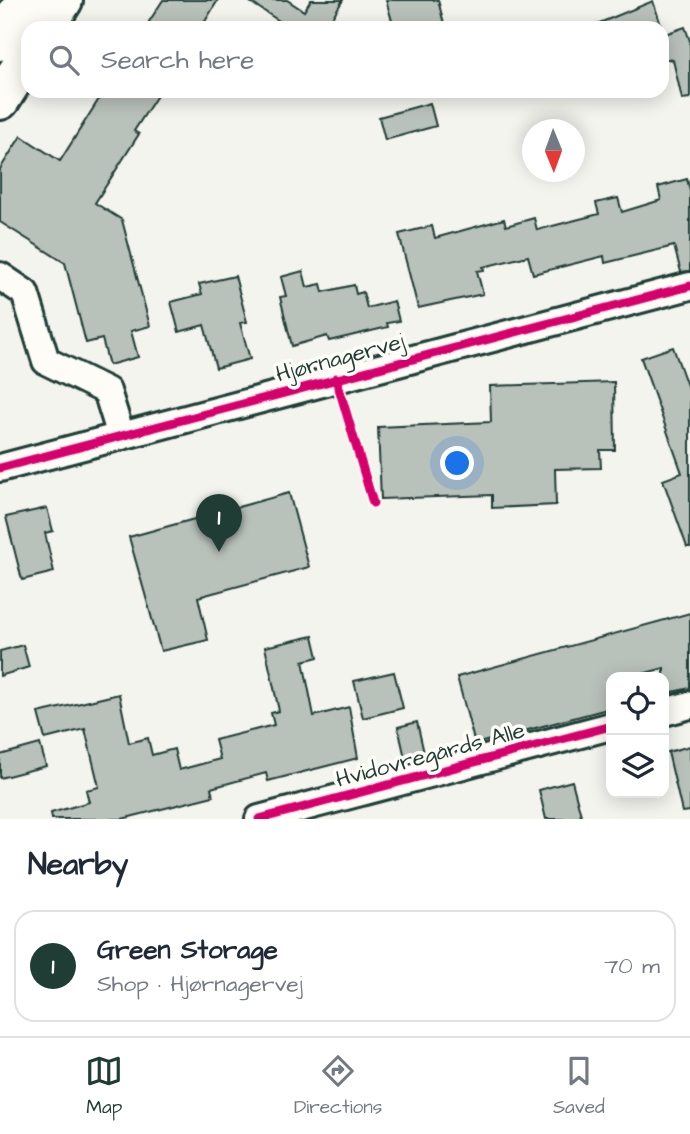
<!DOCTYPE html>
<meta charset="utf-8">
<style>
body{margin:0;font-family:"Architects Daughter",sans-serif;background:#f6f6f7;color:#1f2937}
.controls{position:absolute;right:21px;bottom:21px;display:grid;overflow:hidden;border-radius:14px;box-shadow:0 4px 18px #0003}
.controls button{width:63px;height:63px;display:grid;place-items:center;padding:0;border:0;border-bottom:2px solid #e0e1e3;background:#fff;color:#1f2937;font:35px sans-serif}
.compass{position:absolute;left:522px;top:119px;width:63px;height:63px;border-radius:50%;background:#fff;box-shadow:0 4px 18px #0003;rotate:179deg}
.you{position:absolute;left:458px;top:464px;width:24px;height:24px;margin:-18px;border:5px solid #fff;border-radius:50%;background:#1a73e8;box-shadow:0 0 0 10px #1a73e833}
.badge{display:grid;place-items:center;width:46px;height:46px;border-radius:50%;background:#1f3d34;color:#fff;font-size:23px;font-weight:700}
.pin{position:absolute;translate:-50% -58px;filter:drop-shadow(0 2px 4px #0008)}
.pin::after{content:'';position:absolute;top:37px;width:24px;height:21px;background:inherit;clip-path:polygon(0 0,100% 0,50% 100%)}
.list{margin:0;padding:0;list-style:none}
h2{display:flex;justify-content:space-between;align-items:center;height:91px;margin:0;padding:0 28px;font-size:30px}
h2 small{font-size:23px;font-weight:400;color:#747a83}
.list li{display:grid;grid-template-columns:46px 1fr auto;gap:21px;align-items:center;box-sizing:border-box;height:112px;margin:0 14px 14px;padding:0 14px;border:2px solid #e0e1e3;border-radius:21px}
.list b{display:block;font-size:26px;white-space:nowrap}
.list p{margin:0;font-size:23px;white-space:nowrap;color:#747a83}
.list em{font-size:23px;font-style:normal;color:#747a83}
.icon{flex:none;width:38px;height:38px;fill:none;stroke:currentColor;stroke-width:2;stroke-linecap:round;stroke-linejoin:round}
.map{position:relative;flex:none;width:690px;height:819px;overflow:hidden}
.search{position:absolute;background:#fff;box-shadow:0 4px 18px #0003;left:21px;right:21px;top:21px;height:77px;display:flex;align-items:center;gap:18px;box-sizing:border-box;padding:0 24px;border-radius:21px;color:#747a83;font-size:26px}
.sheet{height:217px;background:#fff}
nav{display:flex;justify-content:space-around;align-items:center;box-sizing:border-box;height:98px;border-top:2px solid #e0e1e3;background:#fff;font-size:19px;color:#747a83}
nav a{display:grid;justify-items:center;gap:4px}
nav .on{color:#1f3d34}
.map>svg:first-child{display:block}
.building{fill:#b9c1bb;stroke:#1f3d34;stroke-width:2}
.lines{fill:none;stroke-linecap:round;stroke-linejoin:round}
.minor-casing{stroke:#1f3d34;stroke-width:32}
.secondary-casing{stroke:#1f3d34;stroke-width:44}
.minor{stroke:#fdfcf7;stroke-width:26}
.secondary{stroke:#fdfcf7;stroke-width:38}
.cycleway-casing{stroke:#fdfcf7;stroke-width:13}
.cycleway{stroke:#d6006c;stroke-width:9}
.labels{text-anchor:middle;stroke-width:7;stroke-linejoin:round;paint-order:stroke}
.street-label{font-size:23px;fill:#1f3d34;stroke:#fdfcf7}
</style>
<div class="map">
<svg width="690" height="819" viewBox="0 0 690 819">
<rect width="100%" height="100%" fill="#f4f4ef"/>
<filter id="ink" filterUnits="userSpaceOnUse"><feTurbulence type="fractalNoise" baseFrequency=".0143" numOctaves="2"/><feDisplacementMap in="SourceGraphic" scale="14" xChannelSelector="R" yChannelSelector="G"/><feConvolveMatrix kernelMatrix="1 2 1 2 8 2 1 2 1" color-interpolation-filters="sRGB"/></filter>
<g filter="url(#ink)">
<g class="building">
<path d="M163,0H218L201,28H145Z"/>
<path d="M247,0H287L304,11L311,0H343L327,26L330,28H290Z"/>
<path d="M386,0H438L445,28H394Z"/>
<path d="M653,1L662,28H592V26Z"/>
<path d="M685,27L690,41V98L682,99L673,60L662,58V35Z"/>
<path d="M104,91H160L134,131L139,134L95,203L122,220L150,326L131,331L138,357L109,365L102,339L86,343L65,263L0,222V169L21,136L60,161Z"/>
<path d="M430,103L436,126L385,140L379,117Z"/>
<path d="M687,179L690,191V271L681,272L674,246L605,263L604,256L533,274L528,256L483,267L484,270L477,271L483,294L418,308L399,234L432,226L435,238L504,219L506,226L534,218L537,230L599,214L596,203L618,198L622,212L661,200L658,187Z"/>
<path d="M303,271L307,287L321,284L323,292L354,285L356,294L363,292L367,308L394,301L399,321L387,323L388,327L329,341L327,336L292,346L280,297L286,296L281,277Z"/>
<path d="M235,276L247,322L240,323L250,359L216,368L204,325L179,332L171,302L202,294L199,284Z"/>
<path d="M673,347L690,394V547H687L663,480L682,473L641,358Z"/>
<path d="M614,382L615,450H600L601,468L555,469L556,505L492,508V495L381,499L378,427L491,422L490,386Z"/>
<path d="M289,493L309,567L198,597L208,640L161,651L129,537Z"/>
<path d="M47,508L53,531L45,533L54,572L22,580L6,517Z"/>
<path d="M690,613V688L664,694V668L631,677H611V708L475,744L457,677Z"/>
<path d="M313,636L318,657L303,661L314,716L349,707L358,758L268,781L266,773L211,788L213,796L122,819H52L51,813L89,802L86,790L99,787L85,729L45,739L38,713L119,694L129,743L148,738L152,755L174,749L179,770L220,759L215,740L274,725L271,713L279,711L265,647Z"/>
<path d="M23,645L29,667L0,676V651Z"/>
<path d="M394,672L403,708L363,718L354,681Z"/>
<path d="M417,722L424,753L405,758L398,727Z"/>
<path d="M40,744L46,766L0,778V755Z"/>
<path d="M690,746V811L682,812L668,752Z"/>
<path d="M572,781L582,819H546L539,790Z"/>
</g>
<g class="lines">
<g class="minor-casing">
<g id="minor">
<path d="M0,276L25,293L46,361L107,391L121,436"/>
<path d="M0,468L690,286"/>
<path d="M664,712L690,705"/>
<path d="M259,819L611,726"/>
</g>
</g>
<g class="secondary-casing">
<g id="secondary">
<path d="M45,28L63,0"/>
<path d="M0,41L26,0"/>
<path d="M0,100L28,56"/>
</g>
</g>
<use href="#minor" class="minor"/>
<use href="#secondary" class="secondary"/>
<g class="cycleway-casing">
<g id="cycleway">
<path d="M336,378L373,503"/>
<path d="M0,468L690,286"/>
<path d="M259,819L611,726"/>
</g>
</g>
<use href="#cycleway" class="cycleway"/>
</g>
</g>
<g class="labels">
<g class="street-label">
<text transform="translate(340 357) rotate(-15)" y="8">Hjørnagervej</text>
<text transform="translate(430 754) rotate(-15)" y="8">Hvidovregårds Alle</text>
</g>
</g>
</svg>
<div class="controls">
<button><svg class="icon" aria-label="locate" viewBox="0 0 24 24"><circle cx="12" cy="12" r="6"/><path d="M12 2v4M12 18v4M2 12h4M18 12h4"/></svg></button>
<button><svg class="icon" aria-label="layers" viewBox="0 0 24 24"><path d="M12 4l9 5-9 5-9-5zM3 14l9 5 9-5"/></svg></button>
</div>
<svg class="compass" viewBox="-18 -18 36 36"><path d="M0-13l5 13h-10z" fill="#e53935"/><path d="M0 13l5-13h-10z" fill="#747a83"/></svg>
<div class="you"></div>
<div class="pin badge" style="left:219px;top:552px">1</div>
<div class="search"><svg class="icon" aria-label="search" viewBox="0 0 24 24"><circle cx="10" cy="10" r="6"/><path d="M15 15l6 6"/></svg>Search here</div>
</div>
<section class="sheet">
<h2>Nearby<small></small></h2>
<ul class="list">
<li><span class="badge">1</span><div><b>Green Storage</b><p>Shop · Hjørnagervej</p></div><em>70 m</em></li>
</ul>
</section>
<nav>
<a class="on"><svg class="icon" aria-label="map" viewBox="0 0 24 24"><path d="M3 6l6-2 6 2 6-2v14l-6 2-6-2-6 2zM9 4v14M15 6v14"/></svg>Map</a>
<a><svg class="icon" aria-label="directions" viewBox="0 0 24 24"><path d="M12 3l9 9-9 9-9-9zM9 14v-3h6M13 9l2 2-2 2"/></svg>Directions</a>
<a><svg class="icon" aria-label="saved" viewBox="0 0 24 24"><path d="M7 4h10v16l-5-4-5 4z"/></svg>Saved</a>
</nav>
